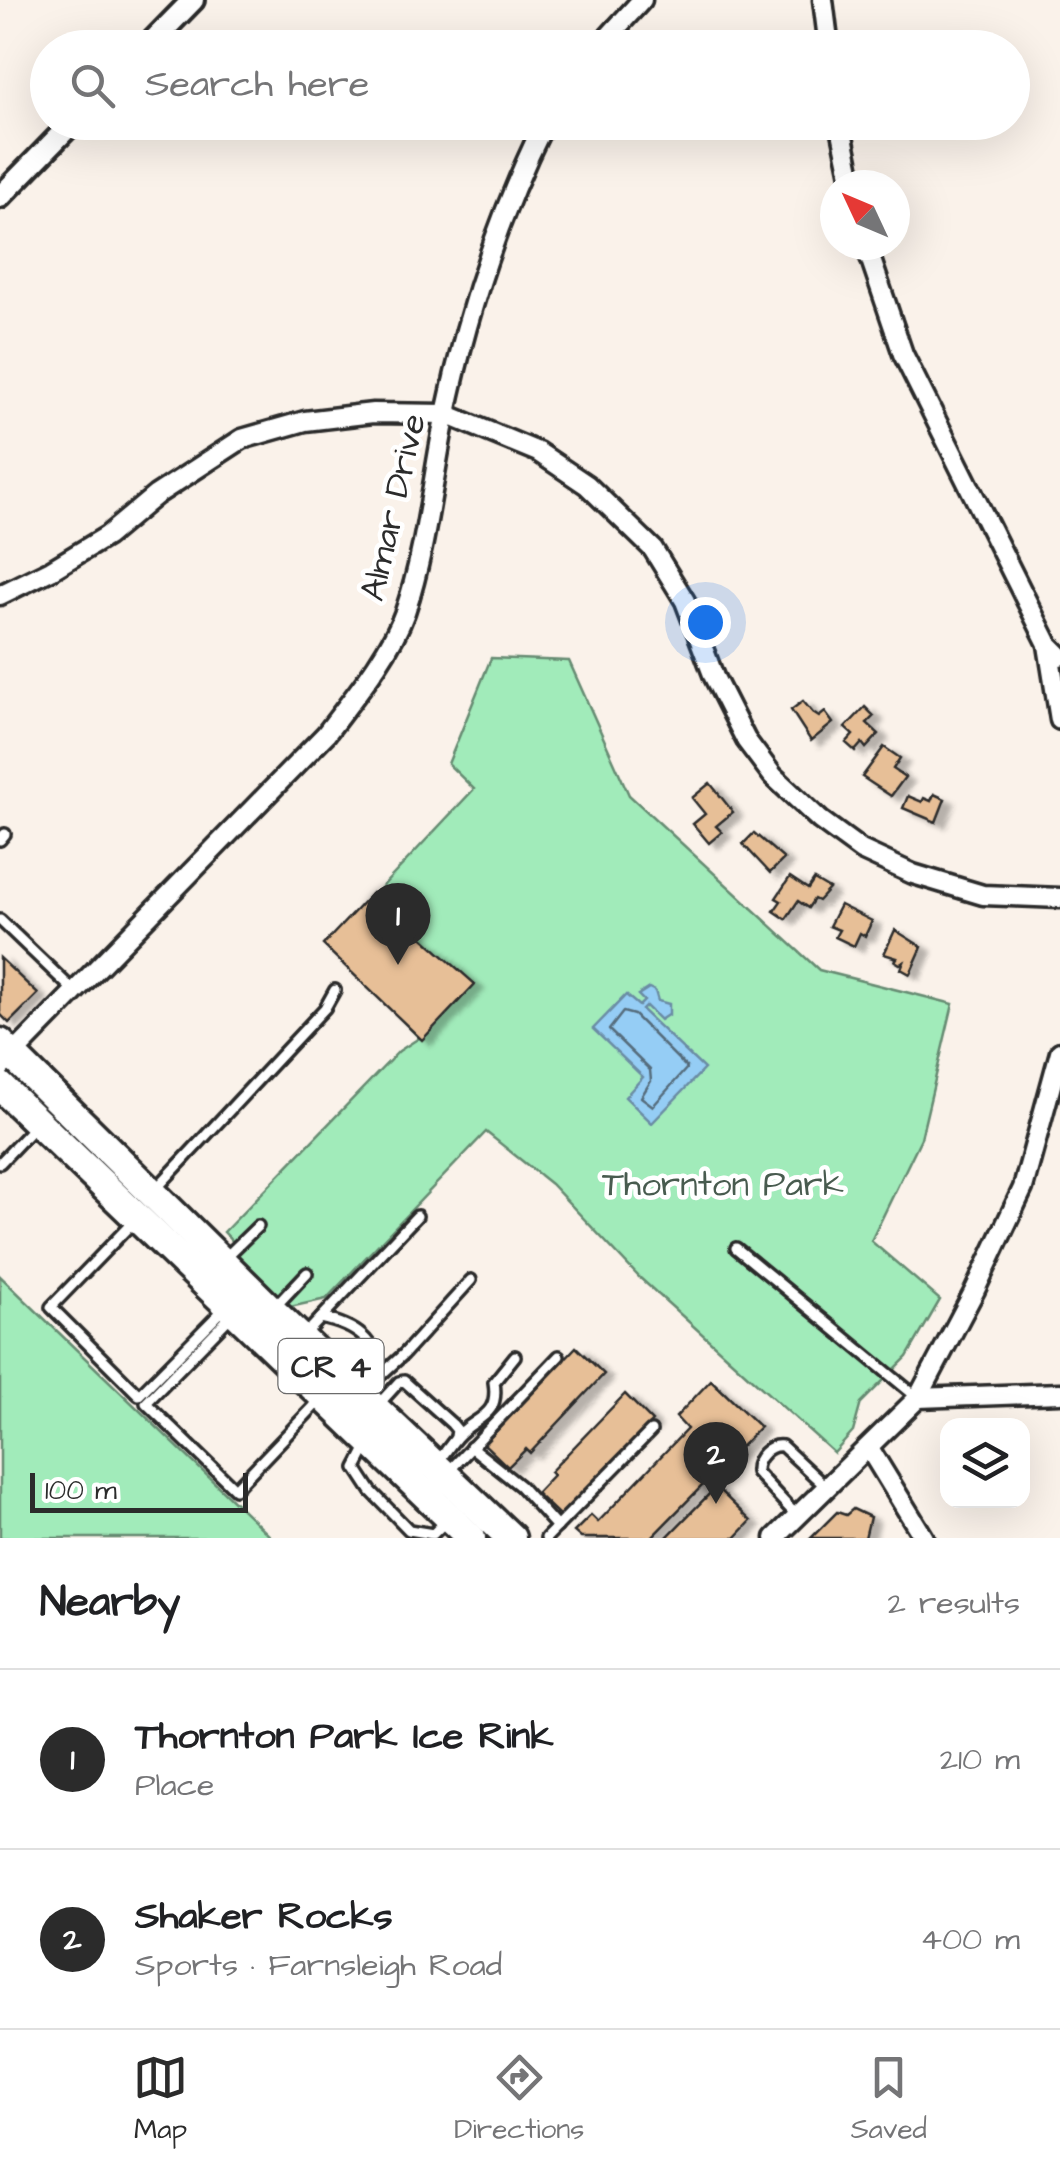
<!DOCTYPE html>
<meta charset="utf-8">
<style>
body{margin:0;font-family:"Architects Daughter",sans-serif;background:#f6f6f6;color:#202124}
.controls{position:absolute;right:30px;bottom:30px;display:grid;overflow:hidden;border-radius:20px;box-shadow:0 10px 40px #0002}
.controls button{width:90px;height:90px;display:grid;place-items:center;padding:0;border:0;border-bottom:2px solid #e0e0e0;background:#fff;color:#202124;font:50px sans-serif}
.compass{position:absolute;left:820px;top:170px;width:90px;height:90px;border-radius:50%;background:#fff;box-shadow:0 10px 40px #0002;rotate:314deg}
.scale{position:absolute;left:30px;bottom:25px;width:218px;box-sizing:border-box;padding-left:10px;border:5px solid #2b2b2b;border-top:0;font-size:28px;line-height:35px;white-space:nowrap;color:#2b2b2b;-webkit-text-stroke:8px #fff;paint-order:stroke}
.you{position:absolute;left:705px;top:622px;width:35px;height:35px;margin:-25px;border:8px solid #fff;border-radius:50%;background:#1a73e8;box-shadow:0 0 0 15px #1a73e833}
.badge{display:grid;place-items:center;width:65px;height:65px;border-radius:50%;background:#2b2b2b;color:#fff;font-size:32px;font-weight:700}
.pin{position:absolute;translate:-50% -82px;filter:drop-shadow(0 2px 5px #0008)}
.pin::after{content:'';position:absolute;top:52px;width:35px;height:30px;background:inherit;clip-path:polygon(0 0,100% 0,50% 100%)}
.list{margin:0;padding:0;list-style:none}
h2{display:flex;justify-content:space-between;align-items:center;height:130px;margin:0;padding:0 40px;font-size:42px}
h2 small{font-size:32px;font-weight:400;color:#757577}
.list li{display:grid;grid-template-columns:65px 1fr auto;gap:30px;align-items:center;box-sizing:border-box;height:180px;padding:0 40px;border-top:2px solid #e0e0e0}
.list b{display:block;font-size:38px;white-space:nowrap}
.list p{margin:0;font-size:32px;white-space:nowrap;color:#757577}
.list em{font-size:32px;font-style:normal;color:#757577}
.icon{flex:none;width:55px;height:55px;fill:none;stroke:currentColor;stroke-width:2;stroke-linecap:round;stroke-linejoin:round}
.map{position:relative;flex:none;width:1060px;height:1538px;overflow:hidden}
.search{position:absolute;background:#fff;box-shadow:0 10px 40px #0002;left:30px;right:30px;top:30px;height:110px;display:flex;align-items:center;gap:25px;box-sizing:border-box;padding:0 35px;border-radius:55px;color:#757577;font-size:38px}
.sheet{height:490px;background:#fff}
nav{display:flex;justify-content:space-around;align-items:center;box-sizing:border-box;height:140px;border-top:2px solid #e0e0e0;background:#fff;font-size:28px;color:#757577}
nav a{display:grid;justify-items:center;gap:5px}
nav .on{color:#2b2b2b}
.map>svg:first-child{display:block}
.green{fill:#a1ebba;stroke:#668b72;stroke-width:2.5}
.water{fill:#95cdf5;stroke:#6b8ca4;stroke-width:2.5}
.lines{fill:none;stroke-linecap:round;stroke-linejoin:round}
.shore{stroke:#556c7c;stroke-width:2.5}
.building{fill:#e7bf97;stroke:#2b2b2b;stroke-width:2.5;filter:url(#shadow)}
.service-casing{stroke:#2b2b2b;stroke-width:16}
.minor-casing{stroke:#2b2b2b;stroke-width:25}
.tertiary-casing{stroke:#2b2b2b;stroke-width:28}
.primary-casing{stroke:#2b2b2b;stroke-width:35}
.service{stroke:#fff;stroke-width:9}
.minor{stroke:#fff;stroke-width:18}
.tertiary{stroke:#fff;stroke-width:20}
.primary{stroke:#fff;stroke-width:28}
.labels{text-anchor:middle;stroke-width:9;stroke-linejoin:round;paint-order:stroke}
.shield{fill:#fff;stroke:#6b6b6b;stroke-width:2.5}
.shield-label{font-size:32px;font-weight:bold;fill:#2b2b2b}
.street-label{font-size:35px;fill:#2b2b2b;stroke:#fff}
.park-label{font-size:35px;fill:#485b4f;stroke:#fff}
</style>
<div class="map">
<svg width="1060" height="1538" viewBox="0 0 1060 1538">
<defs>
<filter id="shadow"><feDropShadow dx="9" dy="5" stdDeviation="2.5" flood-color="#0004"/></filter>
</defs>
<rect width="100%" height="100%" fill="#faf2ea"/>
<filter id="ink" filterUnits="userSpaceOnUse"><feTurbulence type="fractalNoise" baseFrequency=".01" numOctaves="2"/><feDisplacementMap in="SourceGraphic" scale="20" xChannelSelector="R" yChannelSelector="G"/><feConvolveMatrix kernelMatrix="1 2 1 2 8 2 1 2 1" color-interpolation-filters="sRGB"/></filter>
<g filter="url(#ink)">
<g class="green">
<path d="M491,658L569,661L629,795L819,970L953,1004L921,1138L871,1241L940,1300L907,1357L861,1403L853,1432L834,1453L639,1277L551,1184L486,1132L326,1299L272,1311L221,1262L237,1246L224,1232L399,1051L419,1038L329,943L474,789L448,764Z"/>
<path d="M0,1276L272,1538H0Z"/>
</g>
<path class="water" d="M649,988L655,991L658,1001L669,1004V1014L660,1020L646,1006L642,1010L704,1069L652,1123L625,1097L643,1077L593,1029L626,995L639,1006L644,1001L638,995Z"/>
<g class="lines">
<path class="shore" d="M623,1012L634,1015L687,1068L653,1106L641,1097L651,1081L650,1070L609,1030Z"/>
</g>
<g class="building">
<path d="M803,701L813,713L819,717L825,712L833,723L811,741L791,710Z"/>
<path d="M865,707L874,716L867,723L879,734L866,748L862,743L855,751L846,743L853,735L845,728Z"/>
<path d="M884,747L900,758L893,769L905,777L891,796L862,777Z"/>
<path d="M710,783L733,812L716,826L722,832L709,843L693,824L705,814L692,798Z"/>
<path d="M934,794L945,799L936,822L903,808L908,796L922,802L924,798L931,801Z"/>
<path d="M754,833L784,859L770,873L743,844Z"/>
<path d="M790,877L808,889L814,880L829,889L818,901L814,899L808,908L798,901L786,919L774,911L781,901L776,898Z"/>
<path d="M372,893L475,984L422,1040L323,945Z"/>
<path d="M840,905L872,921L865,936L860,933L854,946L835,937L839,930L829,926Z"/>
<path d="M895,930L922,947L910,974L901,969L904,962L900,964L895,961L897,958L884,954Z"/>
<path d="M0,958L38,994L9,1023L0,1014Z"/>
<path d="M576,1347L604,1374L530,1453L526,1449L508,1467L484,1444Z"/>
<path d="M711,1380L760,1427L651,1538H581L574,1532L591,1515L598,1522L687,1429L676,1417Z"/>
<path d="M625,1394L652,1421L560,1516L536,1493L553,1475L550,1472Z"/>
<path d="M716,1487L751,1521L735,1538H666Z"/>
<path d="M853,1509L870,1517L865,1538H811L837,1512L846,1515Z"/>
</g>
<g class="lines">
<g class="service-casing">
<g id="service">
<path d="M0,840L5,834"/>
<path d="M0,920L74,991"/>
<path d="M0,1163L36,1125"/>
<path d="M154,1191L325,1008L335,990"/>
<path d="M135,1220L51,1307L139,1395L226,1307"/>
<path d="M736,1248L918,1398"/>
<path d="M224,1259L258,1226"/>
<path d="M273,1309L307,1273"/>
<path d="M234,1313L146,1403L235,1489L322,1398"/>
<path d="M321,1318C354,1325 378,1339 379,1377"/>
<path d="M303,1337L417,1216"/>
<path d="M361,1393L404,1354L471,1280"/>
<path d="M377,1406L399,1382L404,1381L452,1424L457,1430L456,1437"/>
<path d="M369,1443L356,1468L371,1491L409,1530L433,1534L448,1519"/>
<path d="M471,1447L520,1486L557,1527"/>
<path d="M436,1464C443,1456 449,1446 456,1438C474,1416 500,1419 494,1382L515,1356"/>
<path d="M447,1473L559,1356"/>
<path d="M797,1516L756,1472C755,1458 769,1444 782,1446L825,1486"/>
<path d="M546,1538L651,1431"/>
</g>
</g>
<g class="minor-casing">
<g id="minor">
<path d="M823,0L829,48"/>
<path d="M598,48L642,0"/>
<path d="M840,122L853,185"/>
<path d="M866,245L903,354L1048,644L1060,656"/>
<path d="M0,595L51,570L107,536L156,495L242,439L305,421L373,413L446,414L538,452L587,485L653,549L685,601L714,677L746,740L773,776L820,820L861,850L913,874L983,895L1060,898"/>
<path d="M1048,645L1060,720"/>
<path d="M0,1068L326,734C353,698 390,654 405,612C426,550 432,482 445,418C466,316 498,216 545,122"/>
<path d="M918,1398L1060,1393"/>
<path d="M869,1448L924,1538"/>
<path d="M775,1538L918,1398L975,1290L1023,1188L1060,1052"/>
</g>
</g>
<g class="tertiary-casing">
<g id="tertiary">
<path d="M146,48L193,0"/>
<path d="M0,197L73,122"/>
</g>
</g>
<g class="primary-casing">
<g id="primary">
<path d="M0,1043L272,1311L511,1538"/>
<path d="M0,1086L471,1538"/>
</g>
</g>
<use href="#service" class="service"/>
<use href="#minor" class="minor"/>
<use href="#tertiary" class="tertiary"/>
<use href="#primary" class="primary"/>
</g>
</g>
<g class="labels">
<rect class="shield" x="278.5" y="1339" width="105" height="54" rx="8"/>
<g class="shield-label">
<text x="331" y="1377">CR 4</text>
</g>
<g class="street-label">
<text transform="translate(392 507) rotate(-77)" y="12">Almar Drive</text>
</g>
<g class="park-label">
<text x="723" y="1195">Thornton Park</text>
</g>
</g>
</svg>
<div class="controls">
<button><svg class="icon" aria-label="layers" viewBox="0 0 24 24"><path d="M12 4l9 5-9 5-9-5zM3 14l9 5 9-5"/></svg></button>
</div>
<svg class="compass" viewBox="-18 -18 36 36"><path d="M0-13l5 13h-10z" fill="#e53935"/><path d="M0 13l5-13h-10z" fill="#757577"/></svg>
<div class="scale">100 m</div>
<div class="you"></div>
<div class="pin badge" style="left:398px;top:965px">1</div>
<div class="pin badge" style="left:716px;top:1504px">2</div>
<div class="search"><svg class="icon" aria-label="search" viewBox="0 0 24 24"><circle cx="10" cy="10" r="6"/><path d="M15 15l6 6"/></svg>Search here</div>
</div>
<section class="sheet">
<h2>Nearby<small>2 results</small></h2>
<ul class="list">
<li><span class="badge">1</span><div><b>Thornton Park Ice Rink</b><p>Place</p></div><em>210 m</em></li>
<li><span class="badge">2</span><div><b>Shaker Rocks</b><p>Sports · Farnsleigh Road</p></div><em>400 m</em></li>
</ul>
</section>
<nav>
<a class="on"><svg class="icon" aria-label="map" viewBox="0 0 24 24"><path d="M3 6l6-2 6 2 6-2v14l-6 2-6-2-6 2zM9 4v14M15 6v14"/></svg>Map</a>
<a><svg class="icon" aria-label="directions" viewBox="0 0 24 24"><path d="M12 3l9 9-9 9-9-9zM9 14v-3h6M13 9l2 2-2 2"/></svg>Directions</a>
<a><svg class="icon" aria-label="saved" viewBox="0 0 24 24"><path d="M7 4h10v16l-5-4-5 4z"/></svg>Saved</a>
</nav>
